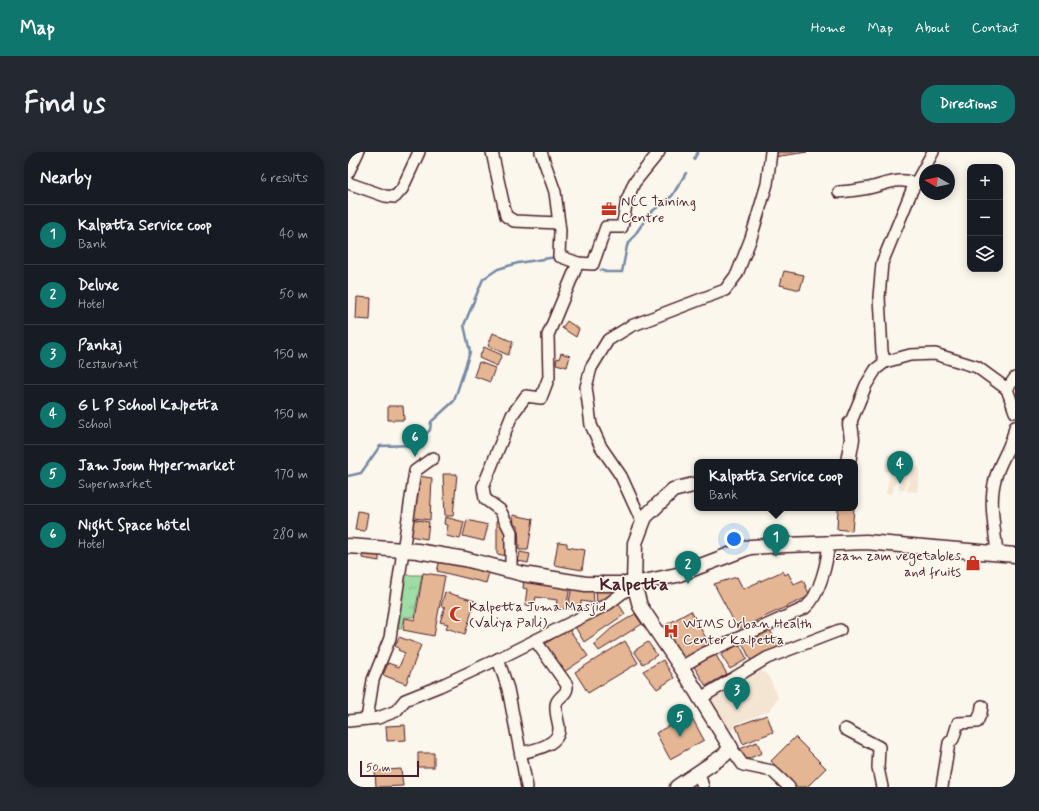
<!DOCTYPE html>
<meta charset="utf-8">
<style>
body{margin:0;font-family:Mynerve,sans-serif;background:#242831;color:#f1f3f6}
.controls{position:absolute;right:12px;top:12px;display:grid;overflow:hidden;border-radius:8px;box-shadow:0 2px 10px #0003}
.controls button{width:36px;height:36px;display:grid;place-items:center;padding:0;border:0;border-bottom:1px solid #363941;background:#171b24;color:#f1f3f6;font:20px sans-serif}
.compass{position:absolute;left:571px;top:12px;width:36px;height:36px;border-radius:50%;background:#171b24;box-shadow:0 2px 10px #0003;rotate:279deg}
.scale{position:absolute;left:12px;bottom:10px;width:59px;box-sizing:border-box;padding-left:4px;border:2px solid #4a1f2b;border-top:0;font-size:11px;line-height:14px;white-space:nowrap;color:#4a1f2b;-webkit-text-stroke:3px #fbf7ec;paint-order:stroke}
.you{position:absolute;left:386px;top:387px;width:14px;height:14px;margin:-10px;border:3px solid #fff;border-radius:50%;background:#1a73e8;box-shadow:0 0 0 6px #1a73e833}
.badge{display:grid;place-items:center;width:26px;height:26px;border-radius:50%;background:#0f766e;color:#fff;font-size:13px;font-weight:700}
.pin{position:absolute;translate:-50% -33px;filter:drop-shadow(0 1px 2px #0008)}
.pin::after{content:'';position:absolute;top:21px;width:14px;height:12px;background:inherit;clip-path:polygon(0 0,100% 0,50% 100%)}
.popup{position:absolute;left:346px;top:307px;width:164px;height:52px;box-sizing:border-box;display:grid;place-content:center;border-radius:8px;background:#171b24;filter:drop-shadow(0 1px 3px #0005);font-size:13px;white-space:nowrap;color:#9ea1a6}
.popup b{font-size:15px;color:#f1f3f6}
.popup::after{content:'';position:absolute;left:50%;top:100%;margin-left:-8px;border:8px solid transparent;border-top-color:#171b24}
.list{margin:0;padding:0;list-style:none}
h2{display:flex;justify-content:space-between;align-items:center;height:52px;margin:0;padding:0 16px;font-size:17px}
h2 small{font-size:13px;font-weight:400;color:#9ea1a6}
.list li{display:grid;grid-template-columns:26px 1fr auto;gap:12px;align-items:center;box-sizing:border-box;height:60px;padding:0 16px;border-top:1px solid #363941}
.list b{display:block;font-size:15px;white-space:nowrap}
.list p{margin:0;font-size:13px;white-space:nowrap;color:#9ea1a6}
.list em{font-size:13px;font-style:normal;color:#9ea1a6}
.icon{flex:none;width:22px;height:22px;fill:none;stroke:currentColor;stroke-width:2;stroke-linecap:round;stroke-linejoin:round}
.map{position:relative;flex:none;width:667px;height:635px;overflow:hidden;border-radius:16px}
header{display:flex;align-items:center;gap:24px;box-sizing:border-box;height:56px;padding:0 20px;background:#0f766e;color:#fff}
header strong{font-size:19px}
nav{display:flex;gap:22px;margin-inline-start:auto;font-size:14px}
.intro{display:flex;align-items:center;justify-content:space-between;box-sizing:border-box;height:96px;padding:0 24px}
h1{margin:0;font-size:28px}
.button{padding:10px 18px;border-radius:16px;background:#0f766e;color:#fff;font-size:14px;font-weight:700}
main{display:flex;gap:24px;padding:0 24px}
aside{flex:1;background:#171b24;border-radius:16px;box-shadow:0 2px 10px #0003}
.map>svg:first-child{display:block}
.built{fill:#f4e4d2}
.park{fill:url(#park-tufts);stroke:#747e68}
.lines{fill:none;stroke-linecap:round;stroke-linejoin:round}
.stream{stroke:#7689a4;stroke-width:2.5}
.building{fill:#e4b694;stroke:#4a1f2b}
.minor-casing{stroke:#4a1f2b;stroke-width:14}
.major-casing{stroke:#4a1f2b;stroke-width:17}
.minor{stroke:#fbf7ec;stroke-width:11}
.major{stroke:#fbf7ec;stroke-width:14}
.labels{text-anchor:middle;stroke-width:3;stroke-linejoin:round;paint-order:stroke}
.poi-label{font-size:14px;fill:#4a1f2b;stroke:#fbf7ec;text-anchor:start}
.district-label{font-size:18px;font-weight:bold;fill:#4a1f2b;stroke:#fbf7ec}
</style>
<header>
<strong>Map</strong>
<nav><a>Home</a><a>Map</a><a>About</a><a>Contact</a></nav>
</header>
<div class="intro"><h1>Find us</h1><a class="button">Directions</a></div>
<main>
<aside>
<h2>Nearby<small>6 results</small></h2>
<ul class="list">
<li><span class="badge">1</span><div><b>Kalpatta Service coop</b><p>Bank</p></div><em>40 m</em></li>
<li><span class="badge">2</span><div><b>Deluxe</b><p>Hotel</p></div><em>50 m</em></li>
<li><span class="badge">3</span><div><b>Pankaj</b><p>Restaurant</p></div><em>150 m</em></li>
<li><span class="badge">4</span><div><b>G L P School Kalpetta</b><p>School</p></div><em>150 m</em></li>
<li><span class="badge">5</span><div><b>Jam Joom Hypermarket</b><p>Supermarket</p></div><em>170 m</em></li>
<li><span class="badge">6</span><div><b>Night Space hôtel</b><p>Hotel</p></div><em>280 m</em></li>
</ul>
</aside>
<div class="map">
<svg width="667" height="635" viewBox="0 0 667 635">
<defs>
<pattern id="park-tufts" width="24" height="20" patternUnits="userSpaceOnUse"><rect width="24" height="20" fill="#9edda5"/><path d="M3 7l-1-3M5 7V3M7 7l1-3M15 17l-1-3M17 17v-4M19 17l1-3" fill="none" stroke="#8abd8e"/></pattern>
</defs>
<rect width="100%" height="100%" fill="#fbf7ec"/>
<filter id="ink" filterUnits="userSpaceOnUse"><feTurbulence type="fractalNoise" baseFrequency=".025" numOctaves="2"/><feDisplacementMap in="SourceGraphic" scale="8" xChannelSelector="R" yChannelSelector="G"/><feConvolveMatrix kernelMatrix="1 2 1 2 8 2 1 2 1" color-interpolation-filters="sRGB"/></filter>
<g filter="url(#ink)">
<g class="built">
<path d="M540,302L563,309L560,318L544,315V319H536Z"/>
<path d="M563,315L572,316L569,340L559,339Z"/>
<path d="M555,319L561,321L557,338L550,337Z"/>
<path d="M542,322L549,323L544,342L538,341Z"/>
<path d="M409,514L421,525L430,546L421,559L387,572L384,579L375,571L356,546Z"/>
</g>
<path class="park" d="M54,423H74L66,465H56L53,477L47,476Z"/>
<g class="lines">
<g class="stream">
<path d="M346,7L350,0"/>
<path d="M253,118L258,120H274L279,94L302,61L324,44L338,21"/>
<path d="M0,324L13,321L32,294L67,293L82,278L83,270L106,249L113,228L122,200L116,173L135,127L150,117L170,111L208,105"/>
</g>
</g>
<g class="building">
<path d="M425,0H459L426,5Z"/>
<path d="M436,119L456,123L452,138L432,133Z"/>
<path d="M9,145L23,146L22,168L8,167Z"/>
<path d="M219,169L231,177L228,185L214,176Z"/>
<path d="M145,181L165,190L160,203L140,194Z"/>
<path d="M136,195L154,203L149,214L131,206Z"/>
<path d="M213,201L222,204L219,215L208,212L209,206L211,207Z"/>
<path d="M131,210L147,216L142,230L126,224Z"/>
<path d="M40,254H55L56,268H40Z"/>
<path d="M95,322H109L105,364H97Z"/>
<path d="M70,324L84,326L82,368L66,366V346Z"/>
<path d="M490,356H506L504,379L489,377Z"/>
<path d="M10,359L20,361L17,379L7,378Z"/>
<path d="M165,363L185,367L180,398H171L170,373L166,372Z"/>
<path d="M97,365L116,370L112,387L98,384L100,373L96,372Z"/>
<path d="M153,366L159,382V404L149,402V367Z"/>
<path d="M63,367L81,370L79,387L61,384Z"/>
<path d="M119,368L140,373L136,389L115,384Z"/>
<path d="M210,390L219,391V395L237,398L234,418L206,413Z"/>
<path d="M14,400L31,402V409L14,406Z"/>
<path d="M172,400L182,402L180,411L170,409Z"/>
<path d="M92,408L141,420L138,431L89,419Z"/>
<path d="M435,419L437,423L440,421L446,432L455,428L462,444L390,477L366,432L389,425L395,437Z"/>
<path d="M75,421L97,424L86,484L55,478L57,466L67,468Z"/>
<path d="M176,427L222,434L218,457L208,456L209,448L188,445L186,454L177,453L179,437L175,436Z"/>
<path d="M224,434L245,437L246,451L233,449V458L220,456Z"/>
<path d="M248,437H266V445L249,452Z"/>
<path d="M97,440L127,449L117,482L98,476L100,472L92,470L97,455L93,454Z"/>
<path d="M269,449L277,462L236,490L226,473Z"/>
<path d="M343,459L364,497L335,513L314,475Z"/>
<path d="M287,462L294,472L251,499L246,492L264,476Z"/>
<path d="M220,476L240,504L216,520L196,493Z"/>
<path d="M421,476L431,495L403,509L394,490Z"/>
<path d="M51,485L73,493L58,532L35,523L40,511L51,515L57,501L50,498L51,496L47,494Z"/>
<path d="M277,489L290,511L240,541L227,520Z"/>
<path d="M300,490L309,503L295,512L286,499Z"/>
<path d="M391,492L399,507L382,517L373,503Z"/>
<path d="M366,500L379,522L358,534L345,513Z"/>
<path d="M315,508L326,526L309,537L295,519Z"/>
<path d="M342,562L356,588L322,607L308,581Z"/>
<path d="M419,563L425,580L395,592L388,574Z"/>
<path d="M57,573L58,588L39,589L38,574Z"/>
<path d="M447,585L478,616L459,635H448L423,609Z"/>
<path d="M409,590L414,601L397,608L392,597Z"/>
<rect x="70" y="601" width="16" height="14"/>
<path d="M53,617L55,634L28,635L27,619Z"/>
</g>
<g class="lines">
<g class="minor-casing">
<g id="minor">
<path d="M144,0L158,64L166,69L211,71"/>
<path d="M193,0L207,40L212,79L211,104L230,111L245,112L258,75H274L279,48L286,31L311,0"/>
<path d="M0,21L10,0"/>
<path d="M0,31L37,44L47,45L54,37L71,0"/>
<path d="M491,40C502,39 514,38 525,35C541,31 552,25 568,32"/>
<path d="M537,210L534,200L531,145L534,111L564,38L585,0"/>
<path d="M667,226L659,237L667,260"/>
<path d="M502,272L518,233L528,217L537,210L562,203L587,202L629,215L659,237"/>
<path d="M294,370L273,324L253,295L243,273L238,235L243,216L260,188L283,174L377,138L389,122L403,86L419,32L423,0"/>
<path d="M649,402C647,376 640,349 648,324C653,307 664,294 667,275"/>
<path d="M163,419V380L152,358L137,347L135,335L164,263L178,244L193,246L201,225L200,183L230,111"/>
<path d="M150,507L160,537L179,635"/>
<path d="M333,515L357,501L457,456C471,445 481,407 480,390"/>
<path d="M351,547L419,506L492,478"/>
<path d="M19,567L25,528L42,486L67,319L85,306"/>
<path d="M0,569L30,566L48,559L57,548L92,534L150,507L260,452L286,432"/>
<path d="M497,577L531,595L530,616L534,635"/>
<path d="M383,596L395,613L424,619L441,635"/>
<path d="M173,601C186,598 213,593 211,575C210,568 207,560 208,553C209,544 220,544 219,533L187,488"/>
<path d="M351,621L355,635"/>
<path d="M594,635L601,591L605,587L610,571L629,570L633,561L634,554"/>
</g>
</g>
<g class="major-casing">
<g id="major">
<path d="M500,310L504,287L502,272"/>
<path d="M0,394L69,399L117,407L175,422L238,432H286L329,423L402,395L438,393L518,390L667,403"/>
<path d="M329,635L375,604L383,596L337,521L292,454L286,432L287,391L297,365L325,338L349,332"/>
</g>
</g>
<use href="#minor" class="minor"/>
<use href="#major" class="major"/>
</g>
</g>
<defs>
<g id="office-bare" transform="scale(1.2)"><path d="M-6-3h4V-5.5h4V-3h4V5H-6ZM-1-4.5V-3h2v-1.5ZM-6 0V1H6V0Z" fill="#c8321e" stroke="#fbf7ec" stroke-width="2.5" paint-order="stroke"/></g>
<g id="shop-bare" transform="scale(1.2)"><path d="M-5-2.5h2.3a2.7 3.5 0 0 1 5.4 0H5L5.5 6h-11ZM-1.5-2.5h3a1.5 2.3 0 0 0-3 0Z" fill="#c8321e" stroke="#fbf7ec" stroke-width="2.5" paint-order="stroke"/></g>
<g id="mosque-bare" transform="scale(1.2)"><path d="M3.5-4.9A6 6 0 1 0 3.5 4.9A5 5 0 1 1 3.5-4.9Z" fill="#c8321e" stroke="#fbf7ec" stroke-width="2.5" paint-order="stroke"/></g>
<g id="hospital-bare" transform="scale(1.2)"><path d="M-5-5h3v3.5h4V-5h3V5h-3V1.5h-4V5h-3Z" fill="#c8321e" stroke="#fbf7ec" stroke-width="2.5" paint-order="stroke"/></g>
</defs>
<g fill-rule="evenodd">
<use href="#office-bare" x="261" y="57"/>
<use href="#shop-bare" x="625" y="411"/>
<use href="#mosque-bare" x="109" y="462"/>
<use href="#hospital-bare" x="323" y="479"/>
</g>
<g class="labels">
<g class="poi-label">
<text x="273" y="54">NCC Taining<tspan x="273" dy="16">Centre</tspan></text>
<text x="613" y="408" text-anchor="end">zam zam vegetables<tspan x="613" dy="16">and fruits</tspan></text>
<text x="121" y="459">Kalpetta Juma Masjid<tspan x="121" dy="16">(Valiya Palli)</tspan></text>
<text x="335" y="476">WIMS Urban Health<tspan x="335" dy="16">Center Kalpetta</tspan></text>
</g>
<g class="district-label">
<text x="286" y="438">Kalpetta</text>
</g>
</g>
</svg>
<div class="controls">
<button>+</button>
<button>−</button>
<button><svg class="icon" aria-label="layers" viewBox="0 0 24 24"><path d="M12 4l9 5-9 5-9-5zM3 14l9 5 9-5"/></svg></button>
</div>
<svg class="compass" viewBox="-18 -18 36 36"><path d="M0-13l5 13h-10z" fill="#e53935"/><path d="M0 13l5-13h-10z" fill="#9ea1a6"/></svg>
<div class="scale">50 m</div>
<div class="you"></div>
<div class="pin badge" style="left:428px;top:405px">1</div>
<div class="popup"><b>Kalpatta Service coop</b>Bank</div>
<div class="pin badge" style="left:340px;top:432px">2</div>
<div class="pin badge" style="left:389px;top:558px">3</div>
<div class="pin badge" style="left:552px;top:332px">4</div>
<div class="pin badge" style="left:332px;top:585px">5</div>
<div class="pin badge" style="left:67px;top:305px">6</div>
</div>
</main>
